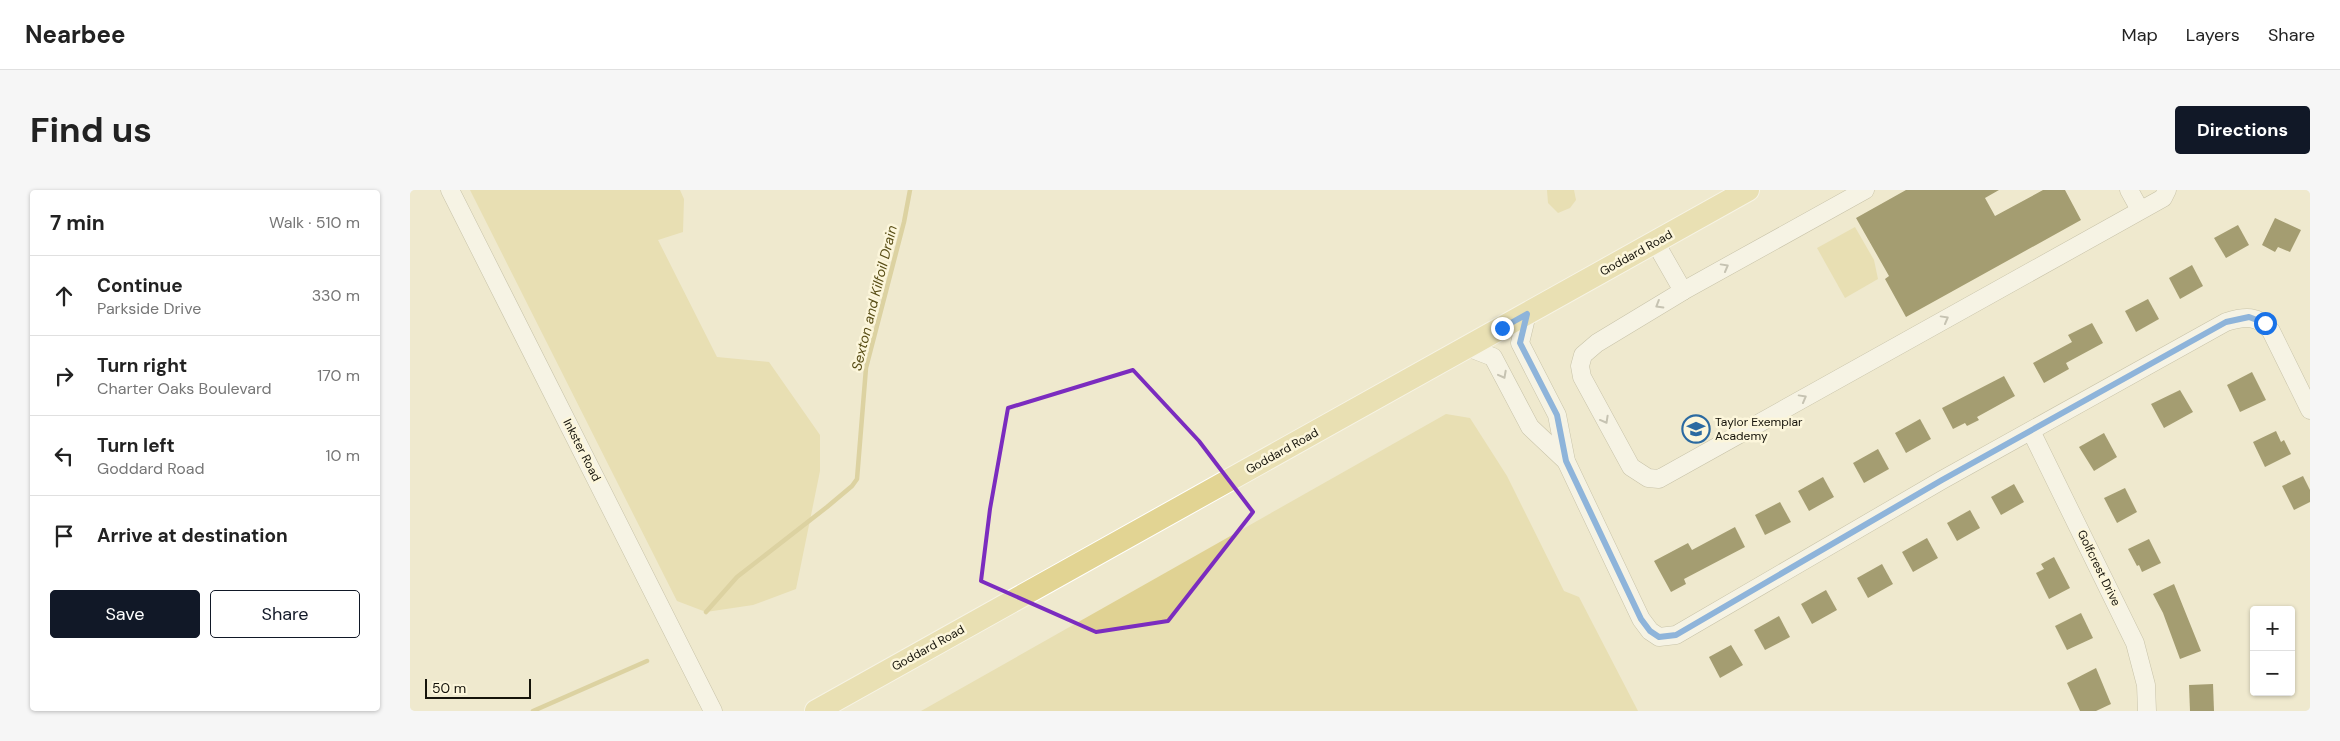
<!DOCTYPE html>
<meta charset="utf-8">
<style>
body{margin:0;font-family:"DM Sans",sans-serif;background:#f6f6f6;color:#222}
.controls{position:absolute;right:15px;bottom:15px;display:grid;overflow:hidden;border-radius:5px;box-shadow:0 1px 4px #0004}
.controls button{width:45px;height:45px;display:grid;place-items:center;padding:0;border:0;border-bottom:1px solid #e0e0e0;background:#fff;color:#222;font:25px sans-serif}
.scale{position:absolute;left:15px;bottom:12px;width:106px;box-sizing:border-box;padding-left:5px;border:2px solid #15130a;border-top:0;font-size:14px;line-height:18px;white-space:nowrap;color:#15130a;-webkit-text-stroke:4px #fcf6db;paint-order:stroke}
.stop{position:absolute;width:15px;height:15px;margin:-11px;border:4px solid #1a73e8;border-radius:50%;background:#fff}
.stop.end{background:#1a73e8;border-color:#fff;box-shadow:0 1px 5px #0008}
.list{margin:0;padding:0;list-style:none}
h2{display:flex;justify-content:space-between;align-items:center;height:65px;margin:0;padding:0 20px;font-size:21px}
h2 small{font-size:16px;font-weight:400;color:#767676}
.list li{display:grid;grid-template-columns:32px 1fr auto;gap:15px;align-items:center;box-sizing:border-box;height:80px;padding:0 20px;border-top:1px solid #e0e0e0}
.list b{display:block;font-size:19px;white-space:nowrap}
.list p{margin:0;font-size:16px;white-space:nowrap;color:#767676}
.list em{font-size:16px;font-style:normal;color:#767676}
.actions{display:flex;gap:10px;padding:15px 20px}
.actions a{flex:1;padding:11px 0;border:1px solid #111827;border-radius:5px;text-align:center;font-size:18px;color:#111827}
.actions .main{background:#111827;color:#fff}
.icon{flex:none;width:28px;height:28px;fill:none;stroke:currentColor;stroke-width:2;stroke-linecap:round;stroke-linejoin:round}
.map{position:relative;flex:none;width:1900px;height:521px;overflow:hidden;border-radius:5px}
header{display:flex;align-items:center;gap:30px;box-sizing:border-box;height:70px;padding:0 25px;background:#fff;border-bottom:1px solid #e0e0e0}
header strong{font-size:24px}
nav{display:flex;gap:28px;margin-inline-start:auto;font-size:18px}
.intro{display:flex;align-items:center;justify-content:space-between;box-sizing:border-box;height:120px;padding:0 30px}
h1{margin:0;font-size:35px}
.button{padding:12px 22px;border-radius:5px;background:#111827;color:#fff;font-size:18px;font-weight:700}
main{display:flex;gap:30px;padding:0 30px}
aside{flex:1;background:#fff;border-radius:5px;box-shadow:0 1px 4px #0004}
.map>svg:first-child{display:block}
.green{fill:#e0d293}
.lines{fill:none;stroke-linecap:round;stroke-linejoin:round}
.stream{stroke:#c5b56c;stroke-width:4.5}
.building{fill:#4b4001}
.minor-casing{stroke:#9a957c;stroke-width:19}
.major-casing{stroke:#fff;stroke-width:24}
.minor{stroke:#fff;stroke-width:18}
.major{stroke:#e2d493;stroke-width:22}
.oneway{stroke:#969591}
.route{stroke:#1a73e8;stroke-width:6}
.marked{fill:none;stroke:#7b2cbf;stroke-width:4;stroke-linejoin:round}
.labels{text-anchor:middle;stroke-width:5;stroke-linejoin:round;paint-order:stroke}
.street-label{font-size:12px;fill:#15130a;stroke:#fcf6db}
.poi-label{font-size:12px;fill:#15130a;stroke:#fcf6db;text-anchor:start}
.water-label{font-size:14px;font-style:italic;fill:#584d15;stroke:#fcf6db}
</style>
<header>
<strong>Nearbee</strong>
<nav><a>Map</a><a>Layers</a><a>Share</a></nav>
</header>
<div class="intro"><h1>Find us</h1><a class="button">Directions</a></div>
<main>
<aside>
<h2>7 min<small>Walk · 510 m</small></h2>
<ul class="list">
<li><svg class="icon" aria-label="ahead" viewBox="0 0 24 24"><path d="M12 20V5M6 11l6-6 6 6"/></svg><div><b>Continue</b><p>Parkside Drive</p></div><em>330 m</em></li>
<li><svg class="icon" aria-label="right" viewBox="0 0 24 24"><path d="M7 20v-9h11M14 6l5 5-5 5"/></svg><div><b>Turn right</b><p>Charter Oaks Boulevard</p></div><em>170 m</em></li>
<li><svg class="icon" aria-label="left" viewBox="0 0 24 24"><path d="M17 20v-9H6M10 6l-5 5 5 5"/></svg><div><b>Turn left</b><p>Goddard Road</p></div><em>10 m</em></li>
<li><svg class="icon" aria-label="arrive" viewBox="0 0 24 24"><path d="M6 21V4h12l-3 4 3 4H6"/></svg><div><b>Arrive at destination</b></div></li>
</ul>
<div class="actions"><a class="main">Save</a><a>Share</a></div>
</aside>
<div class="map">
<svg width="1900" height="521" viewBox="0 0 1900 521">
<rect width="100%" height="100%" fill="#efe9ce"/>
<g class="green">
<path d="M60,0H270L274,9L273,42L248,50L307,167L359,172L410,245V281L386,399L343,415L296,422L267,411Z"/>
<path d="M1137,0H1164L1166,10L1160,18L1148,23L1138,13Z"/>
<path d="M1445,37L1464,70L1468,89L1435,108L1407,58Z"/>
<path d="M1036,224L1060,228L1097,286L1154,401L1169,407L1228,521H511Z"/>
</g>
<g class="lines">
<g class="stream">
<path d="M296,422L327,387L417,317L442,296L447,289L456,178L494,32L500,0"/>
<path d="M123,521L237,471"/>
</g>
</g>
<g class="building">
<path d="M1496,0H1589L1575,8L1585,26L1633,0H1655L1671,30L1496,127L1475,89L1479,86L1446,28Z"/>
<path d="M1865,28L1891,40L1880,62L1868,57L1865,62L1852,55Z"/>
<path d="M1828,35L1839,55L1816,68L1804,48Z"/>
<path d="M1782,75L1793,96L1770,109L1759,88Z"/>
<path d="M1738,109L1749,129L1726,142L1715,121Z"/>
<path d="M1682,133L1693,153L1656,173L1659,179L1634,193L1623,173L1662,152L1658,145Z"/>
<path d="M1842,182L1856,210L1830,222L1817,195Z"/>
<path d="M1594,186L1605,206L1567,227L1569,230L1557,236L1555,233L1543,239L1532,218Z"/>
<path d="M1770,200L1783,222L1754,238L1741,214Z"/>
<path d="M1510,229L1521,249L1496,263L1485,243Z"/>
<path d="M1866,241L1871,252L1874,250L1881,264L1855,277L1843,252Z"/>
<path d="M1694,243L1707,267L1684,281L1669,257Z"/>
<path d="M1468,259L1479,279L1454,293L1443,273Z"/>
<path d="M1893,286L1900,300V312L1884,320L1872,296Z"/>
<path d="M1413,287L1424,307L1399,321L1388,301Z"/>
<path d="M1604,294L1614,312L1591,325L1581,307Z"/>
<path d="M1715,298L1727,322L1707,333L1694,308Z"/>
<path d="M1370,312L1381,332L1355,345L1345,325Z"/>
<path d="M1560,320L1570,338L1547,351L1537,333Z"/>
<path d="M1325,337L1335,357L1274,389L1276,394L1261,402L1244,371L1278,353L1282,360Z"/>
<path d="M1517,348L1528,368L1503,382L1492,362Z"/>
<path d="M1739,349L1751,373L1732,382L1729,375L1727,376L1718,359Z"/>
<path d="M1644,367L1660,398L1639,409L1626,383L1634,379L1631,374Z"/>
<path d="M1472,374L1483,394L1458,408L1447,388Z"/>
<path d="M1764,394L1791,461L1770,469L1753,423L1743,404Z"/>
<path d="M1416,400L1427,420L1402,434L1391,414Z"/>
<path d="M1671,423L1683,448L1657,460L1645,436Z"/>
<path d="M1369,426L1380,447L1355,460L1344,440Z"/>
<path d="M1321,455L1333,475L1310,488L1299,467Z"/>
<path d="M1686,478L1701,514L1686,521H1670L1657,493Z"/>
<path d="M1803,494L1804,521H1780L1779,495Z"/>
</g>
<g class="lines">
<g class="minor-casing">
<g id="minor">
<path d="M40,0L303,521"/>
<path d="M1719,0L1730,20"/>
<path d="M1245,52L1273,101L1187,153L1173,165L1170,176L1172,187L1221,277L1238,288L1249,289L1753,8L1757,0"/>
<path d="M1273,101L1455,0"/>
<path d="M1117,124L1110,153L1147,225L1156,271L1231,429L1240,441L1249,447L1266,445L1532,290L1816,132C1835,126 1848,125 1861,141L1900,220"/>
<path d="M1057,157L1083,167L1120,237L1156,271"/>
<path d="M1621,241L1725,453L1736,495L1737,521"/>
</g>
</g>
<g class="major-casing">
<path id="major" d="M406,521L1338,0"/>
</g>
<use href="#minor" class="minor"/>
<use href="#major" class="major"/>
</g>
<defs><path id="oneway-chevron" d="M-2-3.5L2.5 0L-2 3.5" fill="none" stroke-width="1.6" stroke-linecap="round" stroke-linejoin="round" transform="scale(1.25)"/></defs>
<g class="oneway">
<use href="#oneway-chevron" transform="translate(1315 77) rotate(-29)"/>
<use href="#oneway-chevron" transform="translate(1249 115) rotate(149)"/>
<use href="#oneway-chevron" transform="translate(1535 129) rotate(-29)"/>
<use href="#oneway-chevron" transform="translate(1093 185) rotate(62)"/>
<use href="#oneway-chevron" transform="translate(1393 208) rotate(-29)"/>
<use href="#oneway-chevron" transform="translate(1195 230) rotate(61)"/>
</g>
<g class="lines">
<path class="route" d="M1092,138L1117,124L1110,153L1147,225L1156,271L1231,429L1240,441L1249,447L1266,445L1532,290L1816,132L1839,127L1855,133"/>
</g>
<path d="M0 0H1900V521H0ZM723,180L789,251L843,322L758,431L686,442L571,391L580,319L598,218Z" fill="#efe9ce" fill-opacity=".55" fill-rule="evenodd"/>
<path class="marked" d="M723,180L789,251L843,322L758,431L686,442L571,391L580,319L598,218Z"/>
<defs>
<g id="school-ring" transform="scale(1.4375)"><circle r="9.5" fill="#fcf6db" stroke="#2b6aa1" stroke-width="1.5"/><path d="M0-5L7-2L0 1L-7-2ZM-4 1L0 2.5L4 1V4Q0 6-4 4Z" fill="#2b6aa1"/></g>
</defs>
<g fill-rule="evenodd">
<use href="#school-ring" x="1286" y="239"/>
</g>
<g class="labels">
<g class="street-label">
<text transform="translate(1226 63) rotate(-29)" y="4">Goddard Road</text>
<text transform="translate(172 260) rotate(63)" y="4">Inkster Road</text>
<text transform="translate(872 261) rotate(-29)" y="4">Goddard Road</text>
<text transform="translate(1689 378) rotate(64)" y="4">Golfcrest Drive</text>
<text transform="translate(518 458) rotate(-29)" y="4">Goddard Road</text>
</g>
<g class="poi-label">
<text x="1305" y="236">Taylor Exemplar<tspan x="1305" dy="14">Academy</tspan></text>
</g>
<g class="water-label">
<text transform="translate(464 108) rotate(-76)" y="5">Sexton and Kilfoil Drain</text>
</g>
</g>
</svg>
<div class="controls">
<button>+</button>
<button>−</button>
</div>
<div class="scale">50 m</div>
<div class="stop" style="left:1855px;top:133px"></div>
<div class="stop end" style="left:1092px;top:138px"></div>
</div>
</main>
